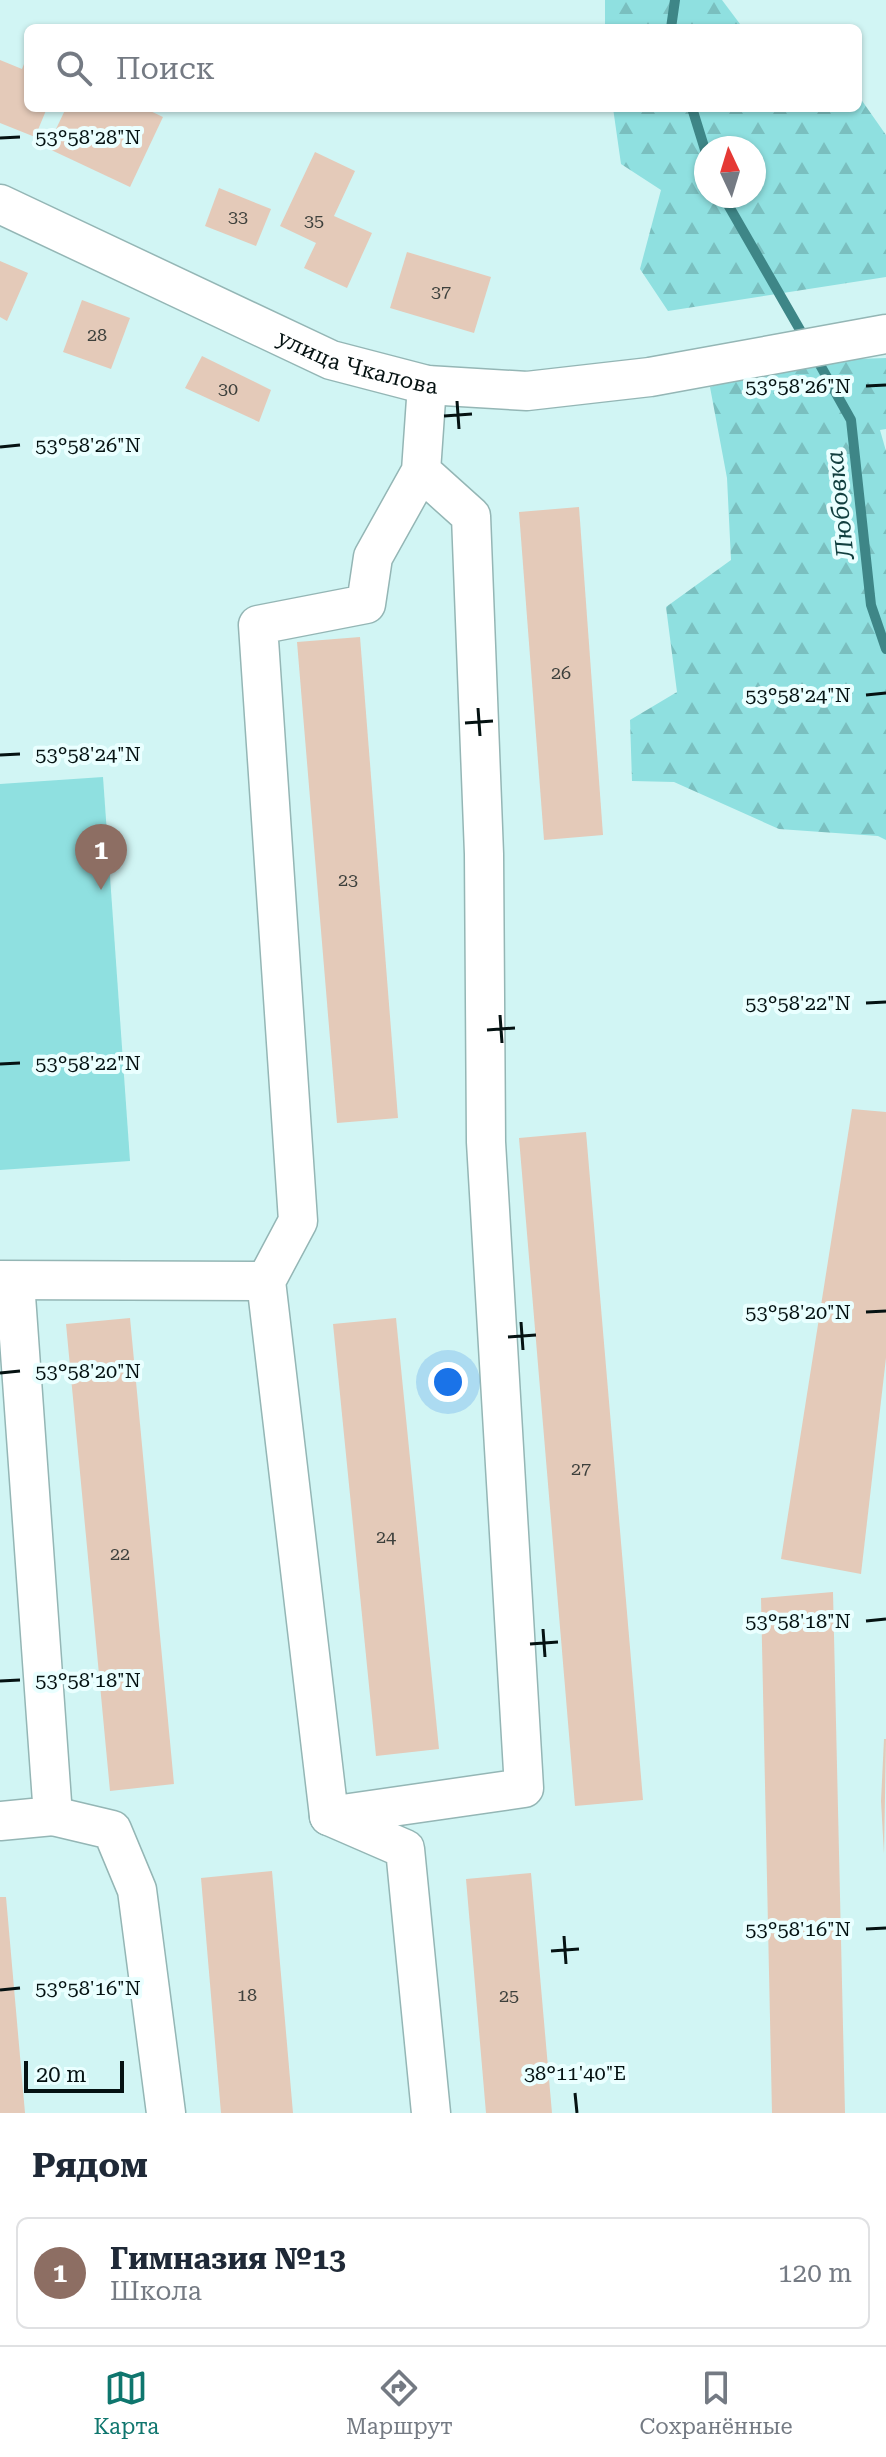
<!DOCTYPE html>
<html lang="ru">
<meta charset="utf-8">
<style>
body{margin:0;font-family:"Roboto Serif",serif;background:#f2f2f3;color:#1f2937}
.compass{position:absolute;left:694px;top:136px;width:72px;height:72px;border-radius:50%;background:#fff;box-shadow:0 2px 6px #0004;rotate:356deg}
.scale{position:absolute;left:24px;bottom:20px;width:100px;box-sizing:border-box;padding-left:8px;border:4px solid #051212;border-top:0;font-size:22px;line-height:28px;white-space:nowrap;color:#051212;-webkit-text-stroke:6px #eaffff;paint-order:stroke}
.you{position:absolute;left:448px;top:1382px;width:28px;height:28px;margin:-20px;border:6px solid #fff;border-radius:50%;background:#1a73e8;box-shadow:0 0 0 12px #1a73e833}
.badge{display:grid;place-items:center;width:52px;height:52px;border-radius:50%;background:#0f766e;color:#fff;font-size:26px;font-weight:700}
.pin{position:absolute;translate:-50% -66px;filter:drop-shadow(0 2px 4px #0008)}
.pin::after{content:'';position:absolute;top:42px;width:28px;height:24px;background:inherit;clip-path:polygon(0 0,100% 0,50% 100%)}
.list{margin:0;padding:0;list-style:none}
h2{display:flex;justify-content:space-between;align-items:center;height:104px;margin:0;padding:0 32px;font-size:34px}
h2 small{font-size:26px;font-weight:400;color:#747a83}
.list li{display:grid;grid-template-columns:52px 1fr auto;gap:24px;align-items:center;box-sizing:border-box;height:112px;margin:0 16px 16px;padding:0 16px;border:2px solid #e0e1e3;border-radius:12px}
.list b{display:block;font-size:30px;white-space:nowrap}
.list p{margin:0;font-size:26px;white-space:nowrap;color:#747a83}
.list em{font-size:26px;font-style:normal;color:#747a83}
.icon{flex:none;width:44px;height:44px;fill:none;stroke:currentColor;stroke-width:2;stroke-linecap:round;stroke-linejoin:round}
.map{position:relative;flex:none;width:886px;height:2113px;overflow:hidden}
.search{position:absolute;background:#fff;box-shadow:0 2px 6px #0004;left:24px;right:24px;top:24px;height:88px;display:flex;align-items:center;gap:20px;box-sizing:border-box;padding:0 28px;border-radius:12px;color:#747a83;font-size:30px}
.sheet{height:232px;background:#fff}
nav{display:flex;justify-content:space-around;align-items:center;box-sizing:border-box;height:112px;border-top:2px solid #e0e1e3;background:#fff;font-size:22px;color:#747a83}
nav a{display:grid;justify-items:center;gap:4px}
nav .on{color:#0f766e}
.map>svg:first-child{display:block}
.grass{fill:#8fe0e0}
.forest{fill:url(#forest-firs);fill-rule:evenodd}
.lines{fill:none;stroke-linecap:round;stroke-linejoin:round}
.stream{stroke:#3e8687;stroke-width:10}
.building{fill:#e4cab9}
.minor-casing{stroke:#94b6b5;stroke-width:41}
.minor{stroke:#fff;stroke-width:38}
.ticks{fill:none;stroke:#051212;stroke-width:3}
.labels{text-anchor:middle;stroke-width:8;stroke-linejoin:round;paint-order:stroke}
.number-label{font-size:18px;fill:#3d403c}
.street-label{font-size:22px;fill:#051212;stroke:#eaffff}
.water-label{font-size:24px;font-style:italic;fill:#113f3f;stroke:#eaffff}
.ticks-label{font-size:20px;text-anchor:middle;fill:#051212;stroke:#eaffff;stroke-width:8;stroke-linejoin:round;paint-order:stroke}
</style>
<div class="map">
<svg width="886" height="2113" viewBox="0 0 886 2113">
<defs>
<pattern id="forest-firs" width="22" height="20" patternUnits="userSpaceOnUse" patternTransform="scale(2)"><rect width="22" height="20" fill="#8fe0e0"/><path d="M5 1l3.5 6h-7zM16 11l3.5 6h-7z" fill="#7abfbf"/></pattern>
</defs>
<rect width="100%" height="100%" fill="#d1f5f4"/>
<path class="grass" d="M103,777L130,1161L0,1170V784Z"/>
<g class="forest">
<path d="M605,0H722L743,28H605Z"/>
<path d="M858,95L886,135V277L668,311L640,269L661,190L621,164L613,108H858ZM754,148V196H706V148Z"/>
<path d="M886,358V429L880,430L886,451V840L878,836L779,829L674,782L632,781L630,720L677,692L666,607L731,560L727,478L710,387L798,361Z"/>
</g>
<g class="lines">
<g class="stream">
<path d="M671,28L675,0"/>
<path d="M692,108L706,153"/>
<path d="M723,196L807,342"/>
<path d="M815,356L851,420L871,605L886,649"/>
</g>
</g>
<g class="building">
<path d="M28,54V108H47L35,137L0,123V60L22,69Z"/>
<path d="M66,108H144L163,117L130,187L47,148Z"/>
<path d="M315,152L355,171L334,216L372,233L347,288L304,268L316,243L280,226Z"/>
<path d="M219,188L271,209L256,246L205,226Z"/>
<path d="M407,252L491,277L474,333L390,308Z"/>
<path d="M0,261L28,273L7,321L0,317Z"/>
<path d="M82,300L130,318L111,369L63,352Z"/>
<path d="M202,356L271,390L259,422L185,388Z"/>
<path d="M579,507L603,835L544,840L519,512Z"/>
<path d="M360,637L398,1118L337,1123L297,642Z"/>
<path d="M852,1109L886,1112V1358L861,1574L781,1559Z"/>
<path d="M586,1132L643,1800L575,1806L519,1138Z"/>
<path d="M130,1318L174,1784L110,1791L66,1324Z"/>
<path d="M396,1318L439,1749L376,1756L333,1324Z"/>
<path d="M833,1592L845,2113H772L761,1598Z"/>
<path d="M884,1739H886L884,1854L881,1801Z"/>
<path d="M272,1871L293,2113H221L201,1878Z"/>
<path d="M531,1873L552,2113H486L466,1879Z"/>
<path d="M0,1897H6L25,2113H0Z"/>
</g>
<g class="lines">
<g class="minor-casing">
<g id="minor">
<path id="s1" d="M0,204L331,360L427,385L527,391L650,377L886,334"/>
<path d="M421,471L471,516L484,854L486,1142L524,1788L329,1816L266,1281L298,1221L258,625L366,604L373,557L421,471L427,385"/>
<path d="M0,1280L266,1281"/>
<path d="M53,1816L112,1830L137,1890L166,2113"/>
<path d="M329,1816L405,1849L431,2113"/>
<path d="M0,1821L53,1816L15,1282"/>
</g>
</g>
<use href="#minor" class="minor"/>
</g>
<path class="ticks" d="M0,138L20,137M866,386L886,385M457,401L459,429M444,416L472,414M0,447L20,445M866,695L886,693M478,708L480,736M465,723L493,721M0,755L20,754M866,1003L886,1002M500,1015L502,1043M487,1030L515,1028M0,1064L20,1063M866,1312L886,1311M521,1322L523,1350M508,1337L536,1335M0,1373L20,1371M866,1621L886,1619M543,1629L545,1657M530,1644L558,1642M0,1681L20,1680M866,1929L886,1928M564,1936L566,1964M551,1951L579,1949M0,1990L20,1988M575,2093L577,2113"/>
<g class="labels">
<g class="number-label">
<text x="238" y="223">33</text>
<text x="314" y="227">35</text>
<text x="441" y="298">37</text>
<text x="97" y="341">28</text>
<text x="228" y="395">30</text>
<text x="561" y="679">26</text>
<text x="348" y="886">23</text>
<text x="581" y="1475">27</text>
<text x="386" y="1543">24</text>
<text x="120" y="1560">22</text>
<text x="247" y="2001">18</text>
<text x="509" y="2002">25</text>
</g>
<g class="street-label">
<text dy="8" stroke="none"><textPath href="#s1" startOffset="392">улица Чкалова</textPath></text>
</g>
<g class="water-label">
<text transform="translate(840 505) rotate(-96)" y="8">Любовка</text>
</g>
</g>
<g class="ticks-label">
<text x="88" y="144">53°58'28"N</text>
<text x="798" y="393">53°58'26"N</text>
<text x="88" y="452">53°58'26"N</text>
<text x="798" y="702">53°58'24"N</text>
<text x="88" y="761">53°58'24"N</text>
<text x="798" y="1010">53°58'22"N</text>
<text x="88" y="1070">53°58'22"N</text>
<text x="798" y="1319">53°58'20"N</text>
<text x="88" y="1378">53°58'20"N</text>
<text x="798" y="1628">53°58'18"N</text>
<text x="88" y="1687">53°58'18"N</text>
<text x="798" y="1936">53°58'16"N</text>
<text x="88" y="1995">53°58'16"N</text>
<text x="575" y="2080">38°11'40"E</text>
</g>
</svg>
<svg class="compass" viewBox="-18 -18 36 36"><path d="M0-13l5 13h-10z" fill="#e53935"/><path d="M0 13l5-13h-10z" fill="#747a83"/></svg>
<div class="scale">20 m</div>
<div class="you"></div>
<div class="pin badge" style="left:101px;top:890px;background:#8d6e63">1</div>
<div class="search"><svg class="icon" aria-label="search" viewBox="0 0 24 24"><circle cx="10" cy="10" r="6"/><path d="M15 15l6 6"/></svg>Поиск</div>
</div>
<section class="sheet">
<h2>Рядом<small></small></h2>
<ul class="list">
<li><span class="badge" style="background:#8d6e63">1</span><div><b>Гимназия №13</b><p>Школа</p></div><em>120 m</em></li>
</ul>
</section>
<nav>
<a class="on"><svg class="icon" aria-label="map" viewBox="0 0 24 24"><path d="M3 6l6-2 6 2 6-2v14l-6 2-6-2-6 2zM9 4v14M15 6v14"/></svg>Карта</a>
<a><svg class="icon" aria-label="directions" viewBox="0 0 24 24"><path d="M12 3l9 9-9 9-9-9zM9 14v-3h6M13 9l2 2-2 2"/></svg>Маршрут</a>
<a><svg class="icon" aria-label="saved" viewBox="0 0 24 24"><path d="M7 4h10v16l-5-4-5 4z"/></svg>Сохранённые</a>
</nav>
